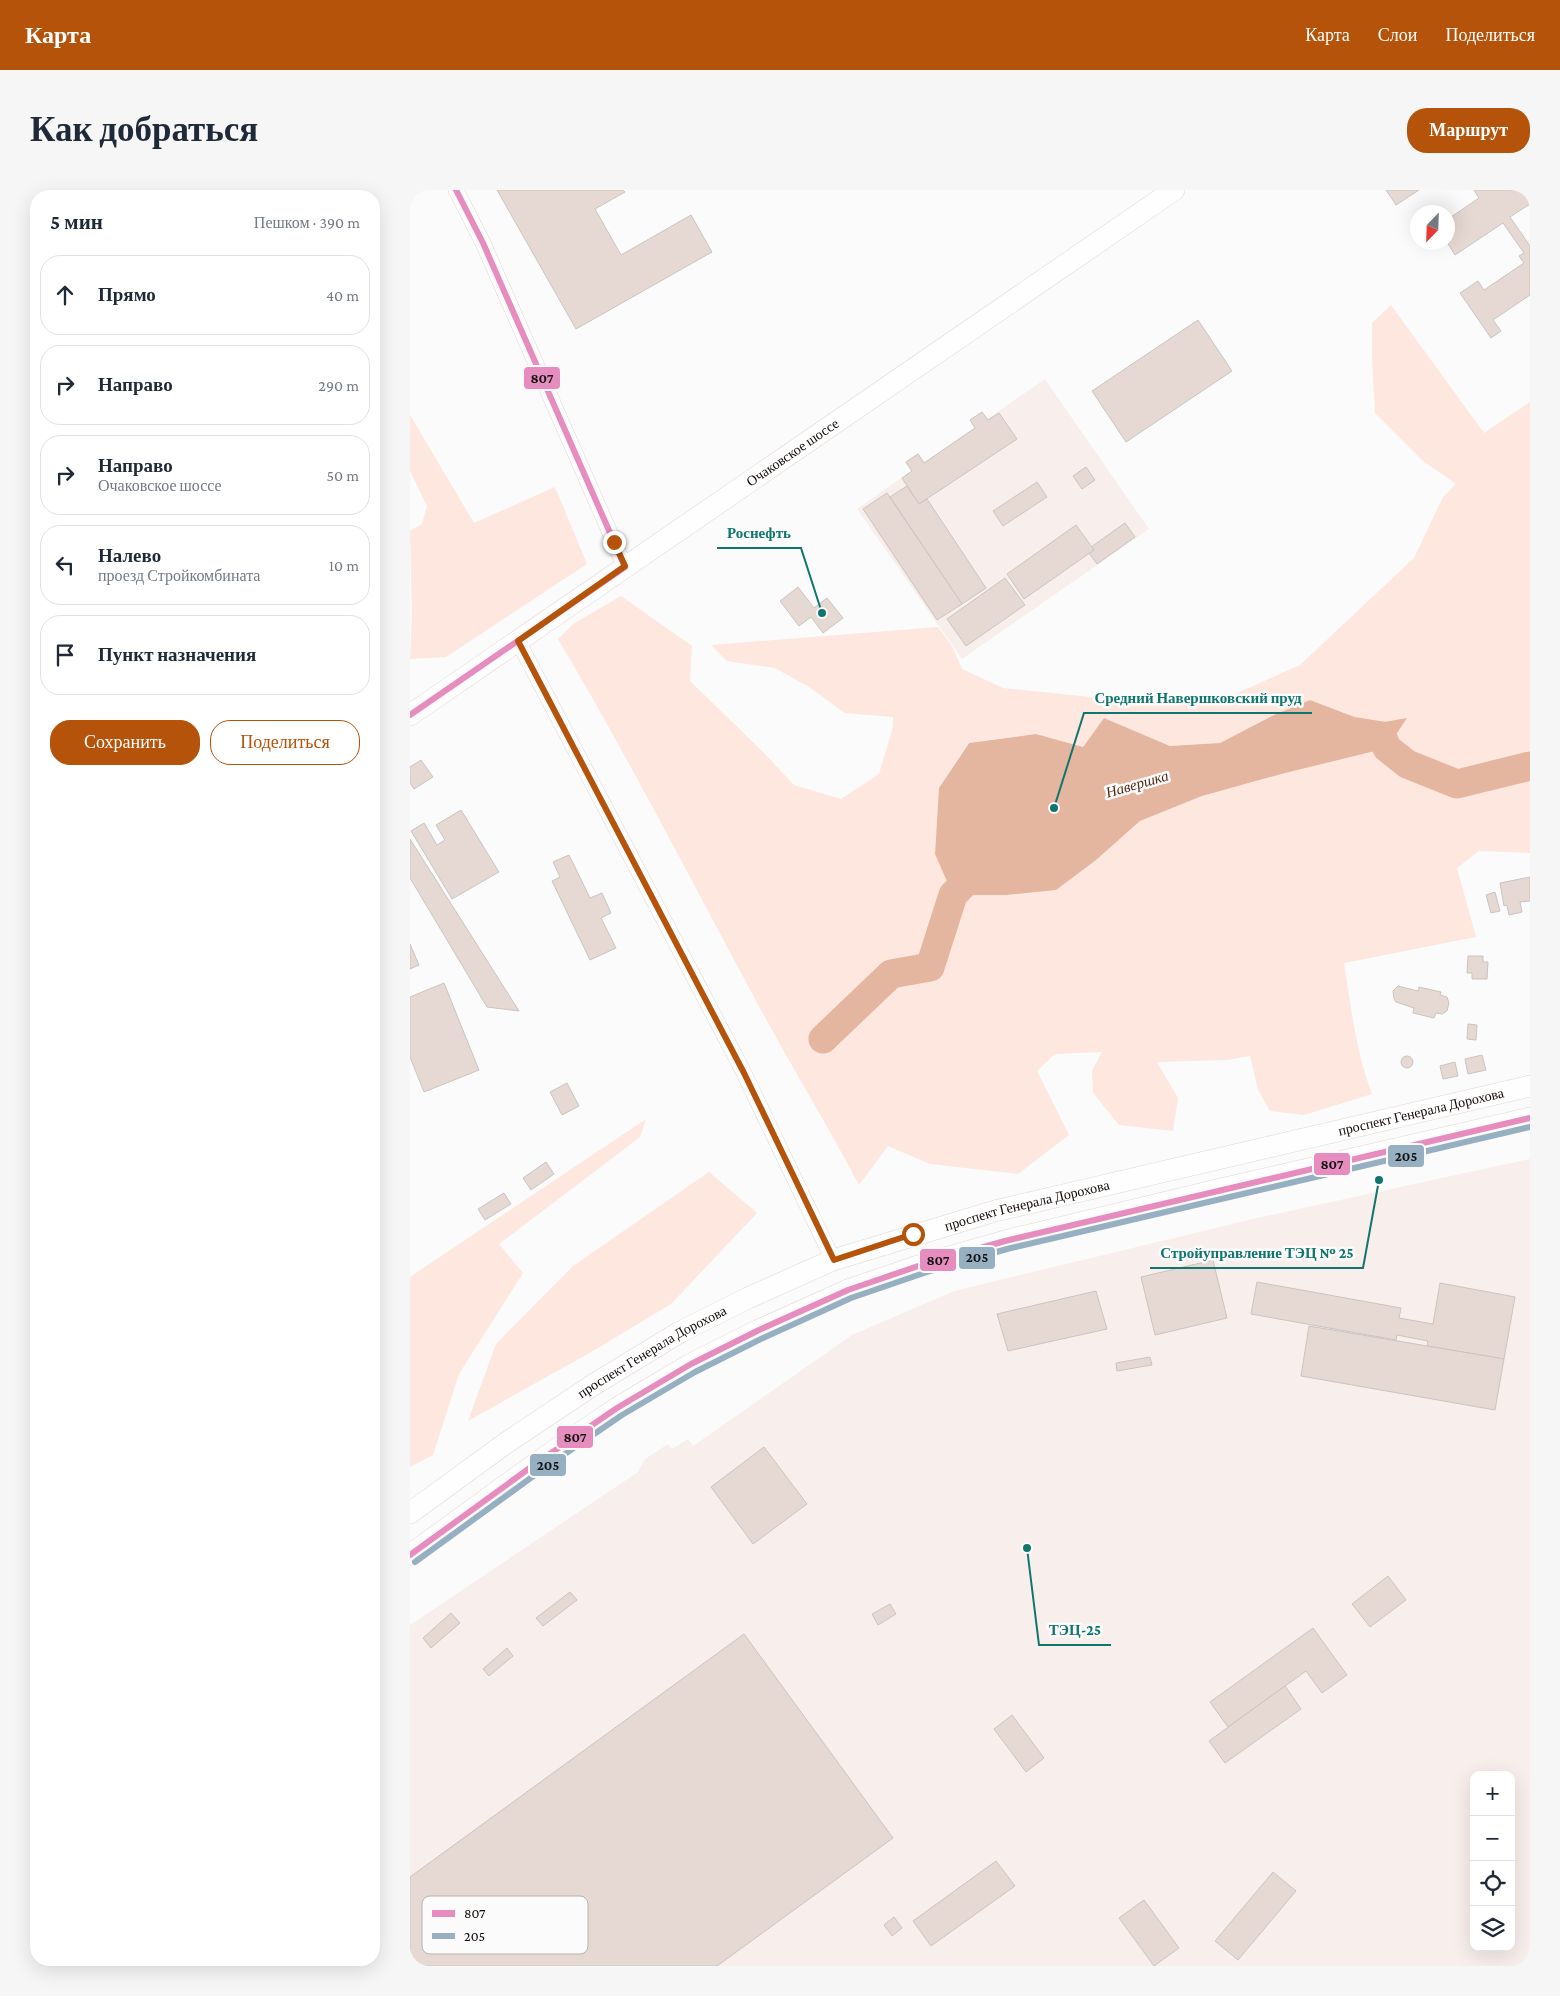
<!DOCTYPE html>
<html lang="ru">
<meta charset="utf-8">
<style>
body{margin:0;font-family:"Crimson Pro",serif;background:#f6f6f7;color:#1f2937}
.controls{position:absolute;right:15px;bottom:15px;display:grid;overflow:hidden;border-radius:10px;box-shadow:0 5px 20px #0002}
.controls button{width:45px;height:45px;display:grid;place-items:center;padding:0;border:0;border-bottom:1px solid #e0e1e3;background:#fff;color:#1f2937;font:25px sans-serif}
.compass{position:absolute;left:1000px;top:15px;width:45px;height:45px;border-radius:50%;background:#fff;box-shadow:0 5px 20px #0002;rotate:203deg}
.stop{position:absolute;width:15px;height:15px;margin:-11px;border:4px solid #b45309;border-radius:50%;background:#fff}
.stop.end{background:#b45309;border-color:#fff;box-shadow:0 1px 5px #0008}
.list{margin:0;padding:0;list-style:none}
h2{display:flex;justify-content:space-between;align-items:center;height:65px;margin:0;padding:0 20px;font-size:21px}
h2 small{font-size:16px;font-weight:400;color:#747a83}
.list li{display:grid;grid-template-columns:32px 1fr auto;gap:15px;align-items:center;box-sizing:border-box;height:80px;margin:0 10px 10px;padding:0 10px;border:1px solid #e0e1e3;border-radius:20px}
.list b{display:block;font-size:19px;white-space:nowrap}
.list p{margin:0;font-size:16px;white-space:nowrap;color:#747a83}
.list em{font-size:16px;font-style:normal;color:#747a83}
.actions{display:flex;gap:10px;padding:15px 20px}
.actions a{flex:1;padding:11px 0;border:1px solid #b45309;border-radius:20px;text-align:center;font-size:18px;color:#b45309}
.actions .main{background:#b45309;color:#fff}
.icon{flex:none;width:28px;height:28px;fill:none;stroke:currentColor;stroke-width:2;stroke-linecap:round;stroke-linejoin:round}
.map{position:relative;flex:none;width:1120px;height:1776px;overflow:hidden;border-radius:20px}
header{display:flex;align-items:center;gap:30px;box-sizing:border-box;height:70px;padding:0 25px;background:#b45309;color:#fff}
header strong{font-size:24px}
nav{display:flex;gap:28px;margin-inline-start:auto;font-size:18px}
.intro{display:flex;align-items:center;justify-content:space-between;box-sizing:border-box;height:120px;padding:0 30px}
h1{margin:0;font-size:35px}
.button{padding:12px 22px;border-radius:20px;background:#b45309;color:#fff;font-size:18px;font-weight:700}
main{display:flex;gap:30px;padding:0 30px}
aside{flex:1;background:#fff;border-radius:20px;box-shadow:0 5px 20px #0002}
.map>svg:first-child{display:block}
.built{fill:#f8efec;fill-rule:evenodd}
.green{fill:#fde7de;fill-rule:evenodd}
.water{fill:#e4b59f}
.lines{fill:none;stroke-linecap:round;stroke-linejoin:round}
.river{stroke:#e4b59f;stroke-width:29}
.building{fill:#e6d8d2;stroke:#cac4c2}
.street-casing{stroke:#ded8d6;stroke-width:16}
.secondary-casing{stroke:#ded8d6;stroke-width:22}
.street{stroke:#fefefe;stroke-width:15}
.secondary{stroke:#fefefe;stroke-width:21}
.bus-1-casing{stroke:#fbfbfb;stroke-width:10}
.bus-2-casing{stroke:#fbfbfb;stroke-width:10}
.bus-1{stroke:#e78cbe;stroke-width:6}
.bus-2{stroke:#96afc1;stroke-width:6}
.route{stroke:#b45309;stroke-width:6}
.labels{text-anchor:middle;stroke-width:5;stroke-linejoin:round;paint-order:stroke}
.street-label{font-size:14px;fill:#130a06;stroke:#fbfbfb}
.water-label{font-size:15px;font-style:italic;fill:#542812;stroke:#fbfbfb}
.key{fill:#fbfbfb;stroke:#b5b3b2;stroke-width:1}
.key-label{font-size:14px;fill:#130a06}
.leader{fill:none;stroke:#0f766e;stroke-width:2}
.callout-dot{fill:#0f766e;stroke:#fbfbfb;stroke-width:2}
.callout-label{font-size:15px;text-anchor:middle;font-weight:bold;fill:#0f766e;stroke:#fbfbfb;stroke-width:5;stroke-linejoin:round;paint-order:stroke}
.line-badge{stroke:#fbfbfb;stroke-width:2}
.pale-badge-label{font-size:14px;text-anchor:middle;font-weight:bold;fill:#111}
</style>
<header>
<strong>Карта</strong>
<nav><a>Карта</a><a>Слои</a><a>Поделиться</a></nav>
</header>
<div class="intro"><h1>Как добраться</h1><a class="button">Маршрут</a></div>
<main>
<aside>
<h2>5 мин<small>Пешком · 390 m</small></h2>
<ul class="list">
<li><svg class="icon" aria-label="ahead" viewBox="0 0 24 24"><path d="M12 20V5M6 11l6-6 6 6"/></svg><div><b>Прямо</b></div><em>40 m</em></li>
<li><svg class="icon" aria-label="right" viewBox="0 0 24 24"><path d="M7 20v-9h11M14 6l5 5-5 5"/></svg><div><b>Направо</b></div><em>290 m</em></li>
<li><svg class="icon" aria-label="right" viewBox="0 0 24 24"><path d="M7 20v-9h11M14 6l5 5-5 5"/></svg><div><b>Направо</b><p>Очаковское шоссе</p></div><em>50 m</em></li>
<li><svg class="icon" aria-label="left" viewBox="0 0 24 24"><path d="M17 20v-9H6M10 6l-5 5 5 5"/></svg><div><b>Налево</b><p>проезд Стройкомбината</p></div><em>10 m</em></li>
<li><svg class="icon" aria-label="arrive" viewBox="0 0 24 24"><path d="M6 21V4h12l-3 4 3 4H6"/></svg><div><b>Пункт назначения</b></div></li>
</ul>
<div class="actions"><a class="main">Сохранить</a><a>Поделиться</a></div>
</aside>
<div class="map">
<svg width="1120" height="1776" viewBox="0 0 1120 1776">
<rect width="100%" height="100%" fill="#fbfbfb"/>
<g class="built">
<path d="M635,189L739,339L552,469L447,319L501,281L495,272L508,263L515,272Z"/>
<path d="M1120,969V1776H0V1435L228,1282L235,1269L258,1254L262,1259L278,1249L283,1256L442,1145L544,1101L847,1028ZM1064,1585H1101V1757H1064Z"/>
</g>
<g class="green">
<path d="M981,115L1074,243L1120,212V663L1069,661L1047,678L1066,747L934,773C941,817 946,862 962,904L894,925L860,921L848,900L840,866L817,870L747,872L768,908L763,941L709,935L683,903L682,881L692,862L645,864L627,881L659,945L608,984L520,974L478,956L449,995C418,936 383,879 351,820C284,696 220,570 148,449L163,434L211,406L282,456L280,491L353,562L384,595L431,609L469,584L483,537V527L435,523L399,497L365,478L317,471L301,455L528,437L542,456L552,479L593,498L680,507L810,511L890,475L1004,368L1033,307L1046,294L1012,270L965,223L962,169V133ZM900,510L963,534L996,529L875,583L792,606L730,631L686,670L525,664L529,598L558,553L626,544L673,557L694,528L760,556L810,553L866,524Z"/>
<path d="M0,225L64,333L145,297L177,374L36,467L0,469L2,423L0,341L12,334L17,316L0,281Z"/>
<path d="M236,929L230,947L89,1054L113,1083L49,1184L23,1265L0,1277V1087Z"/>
<path d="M299,982L347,1023L261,1114L183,1161L58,1231L86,1154L163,1076Z"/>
</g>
<path class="water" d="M900,510L963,534L997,528L977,558L875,583L792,606L730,631L686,670L646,700L596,705H543L525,664L529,598L559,553L626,544L673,557L694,528L760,556L810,553L866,524Z"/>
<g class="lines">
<g class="river">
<path d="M947,542L972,546L977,558L997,574L1047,594L1120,576"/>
<path d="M413,849L481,784L520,777L543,705L569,678"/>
</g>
</g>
<g class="building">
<path d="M87,0H213L215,2L185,19L211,65L281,25L302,62L166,139Z"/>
<path d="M976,0H1009L986,15Z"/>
<path d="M1064,0H1120V14L1100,27L1120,56V105L1083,130L1091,141L1081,148L1050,103L1068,91L1074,100L1114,73L1109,66L1114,63L1093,33L1045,65L1037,52L1038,29L1069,8Z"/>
<path d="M788,130L822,181L716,252L682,201Z"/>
<path d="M572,222L578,230L589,223L607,249L509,314L492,288L502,281L496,272L508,264L514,273L565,238L560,230Z"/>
<path d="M676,277L685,290L672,299L663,286Z"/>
<path d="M627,292L637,307L593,336L583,321Z"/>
<path d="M497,296L509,314L517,309L576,398L552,414L480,307Z"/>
<path d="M477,303L552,414L527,430L453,319Z"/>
<path d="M715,333L725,347L687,374L679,363L684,360L681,357Z"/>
<path d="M666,335L684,360L614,409L597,384Z"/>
<path d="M595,388L615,415L556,456L537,429Z"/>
<path d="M388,397L404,418L417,408L433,428L413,443L401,427L389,436L370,411Z"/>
<path d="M11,570L23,587L4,599L0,593V577Z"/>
<path d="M51,620L89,682L42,709L1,641L14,633L27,655L35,650L26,635Z"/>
<path d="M0,649L109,821L77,817L0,688Z"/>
<path d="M159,665L180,708L192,703L201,723L191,728L206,758L180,770L142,691L150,687L143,672Z"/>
<path d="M1120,687V711L1110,712L1112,722L1099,725L1097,715L1094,716L1090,693Z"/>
<path d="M1085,702L1090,721L1081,723L1076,705Z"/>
<path d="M0,754L9,775L0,779Z"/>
<path d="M1058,766H1073V772H1078L1077,789H1062V783H1057Z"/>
<path d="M34,793L69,880L14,902L0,867V807Z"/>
<path d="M988,796L1008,801L1009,797L1031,802L1030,805L1037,807L1039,813L1037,821L1032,824L1026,823L1024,828L1003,823L1004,818L986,812L984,809L983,801Z"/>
<path d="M1058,834L1067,835L1066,850L1057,849Z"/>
<path d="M1072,865L1076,880L1058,884L1055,869Z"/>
<circle cx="997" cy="872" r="6"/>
<path d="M1045,872L1048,886L1033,889L1030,876Z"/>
<path d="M157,893L169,916L152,925L140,902Z"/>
<path d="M136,972L144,984L121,1000L113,988Z"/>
<path d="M94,1003L101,1014L75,1030L68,1019Z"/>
<path d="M803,1070L817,1128L745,1145L731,1087Z"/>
<path d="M847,1092L991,1118L989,1128L1023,1134L1030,1093L1105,1107L1094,1169L1017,1156L1018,1151L987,1145L986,1150L841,1124Z"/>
<path d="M686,1101L697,1139L598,1161L587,1124Z"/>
<path d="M899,1136L1094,1169L1085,1220L891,1186Z"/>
<path d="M740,1167L742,1175L707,1181L706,1173Z"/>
<path d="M354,1257L397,1314L343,1354L301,1297Z"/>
<path d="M978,1386L996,1410L960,1437L942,1414Z"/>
<path d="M160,1402L167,1410L133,1436L126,1428Z"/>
<path d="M480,1414L486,1424L468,1435L462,1424Z"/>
<path d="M41,1423L50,1433L21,1458L13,1448Z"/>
<path d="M903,1438L937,1485L912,1503L896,1481L818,1537L800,1512Z"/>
<path d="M334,1444L483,1648L307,1776H0V1687Z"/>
<path d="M97,1458L103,1466L79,1486L73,1479Z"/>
<path d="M875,1496L891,1519L815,1573L799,1551Z"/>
<path d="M602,1525L634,1568L616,1582L584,1539Z"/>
<path d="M586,1671L605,1696L521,1756L503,1731Z"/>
<path d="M863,1682L886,1701L828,1770L805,1751Z"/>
<path d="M734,1710L769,1758L744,1776L709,1728Z"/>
<path d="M484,1727L492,1738L482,1746L474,1735Z"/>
</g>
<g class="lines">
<g class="street-casing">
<g id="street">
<path d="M46,0L73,53L215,377"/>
<path d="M108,451L334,883L423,1070"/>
</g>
</g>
<g class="secondary-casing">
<g id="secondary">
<path id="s1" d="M0,525L764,0"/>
<path id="s2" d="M0,1323L96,1253L183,1195L270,1142L338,1108L423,1070L585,1021L1120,896"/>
<path d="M0,1365L128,1272L207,1218L281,1174L349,1140L438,1100L517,1073L595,1051L807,1000L1120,928"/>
</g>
</g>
<use href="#street" class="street"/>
<use href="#secondary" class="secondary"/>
<g class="bus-1-casing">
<g id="bus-1">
<path d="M46,0L73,53L215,377"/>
<path d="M0,525L215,377"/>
<path d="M0,1365L128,1272L207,1218L281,1174L349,1140L438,1100L517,1073L595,1051L1120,928"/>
</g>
</g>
<g class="bus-2-casing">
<path id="bus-2" d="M5,1372L133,1279L212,1225L285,1182L353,1148L441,1108L520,1081L597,1059L1120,937"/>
</g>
<use href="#bus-1" class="bus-1"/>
<use href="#bus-2" class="bus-2"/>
</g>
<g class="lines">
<path class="route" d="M204,352L215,376L108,451L334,883L424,1070L503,1044"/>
</g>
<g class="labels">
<g class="street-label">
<text dy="5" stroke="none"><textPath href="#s1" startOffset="464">Очаковское шоссе</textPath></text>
<text dy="5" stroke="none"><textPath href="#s2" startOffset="1101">проспект Генерала Дорохова</textPath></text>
<text dy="5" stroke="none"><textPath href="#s2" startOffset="696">проспект Генерала Дорохова</textPath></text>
<text dy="5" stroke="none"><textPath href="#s2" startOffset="291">проспект Генерала Дорохова</textPath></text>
</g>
<g class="water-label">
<text transform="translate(727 594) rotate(-16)" y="5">Навершка</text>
</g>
</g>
<rect x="12" y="1706" width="166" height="58" rx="8" class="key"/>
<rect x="22" y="1720" width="23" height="7" fill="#e78cbe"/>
<rect x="22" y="1743" width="23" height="6" fill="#96afc1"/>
<g class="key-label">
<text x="54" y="1728">807</text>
<text x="54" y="1751">205</text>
</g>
<path class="leader" d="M412 423L391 358H307M644 618L674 523H902M969 990L953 1078H740M617 1358L629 1455H701"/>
<g class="callout-dot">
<circle cx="412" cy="423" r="5"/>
<circle cx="644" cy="618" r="5"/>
<circle cx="969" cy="990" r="5"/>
<circle cx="617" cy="1358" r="5"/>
</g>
<g class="callout-label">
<text x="349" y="348">Роснефть</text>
<text x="788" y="513">Средний Навершковский пруд</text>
<text x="847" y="1068">Стройуправление ТЭЦ № 25</text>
<text x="665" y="1445">ТЭЦ-25</text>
</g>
<g class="line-badge">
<rect x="113" y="176" width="38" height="24" rx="5" fill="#e78cbe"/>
<rect x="977" y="954" width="38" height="24" rx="5" fill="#96afc1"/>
<rect x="903" y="962" width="38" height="24" rx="5" fill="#e78cbe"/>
<rect x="548" y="1056" width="38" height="24" rx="5" fill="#96afc1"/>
<rect x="509" y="1058" width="38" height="24" rx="5" fill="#e78cbe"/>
<rect x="146" y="1235" width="38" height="24" rx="5" fill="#e78cbe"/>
<rect x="119" y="1263" width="38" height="24" rx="5" fill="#96afc1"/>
</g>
<g class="pale-badge-label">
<text x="132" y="193">807</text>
<text x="996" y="971">205</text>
<text x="922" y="979">807</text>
<text x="567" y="1072">205</text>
<text x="528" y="1075">807</text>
<text x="165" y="1252">807</text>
<text x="138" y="1280">205</text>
</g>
</svg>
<div class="controls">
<button>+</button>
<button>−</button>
<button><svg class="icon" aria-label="locate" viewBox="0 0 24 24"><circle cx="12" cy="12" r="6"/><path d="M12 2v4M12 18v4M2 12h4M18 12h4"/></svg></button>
<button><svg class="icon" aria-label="layers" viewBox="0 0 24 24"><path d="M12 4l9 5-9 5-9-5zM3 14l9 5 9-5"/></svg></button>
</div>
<svg class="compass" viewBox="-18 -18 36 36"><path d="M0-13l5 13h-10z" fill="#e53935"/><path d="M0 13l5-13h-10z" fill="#747a83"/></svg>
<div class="stop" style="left:503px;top:1044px"></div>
<div class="stop end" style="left:204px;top:352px"></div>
</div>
</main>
